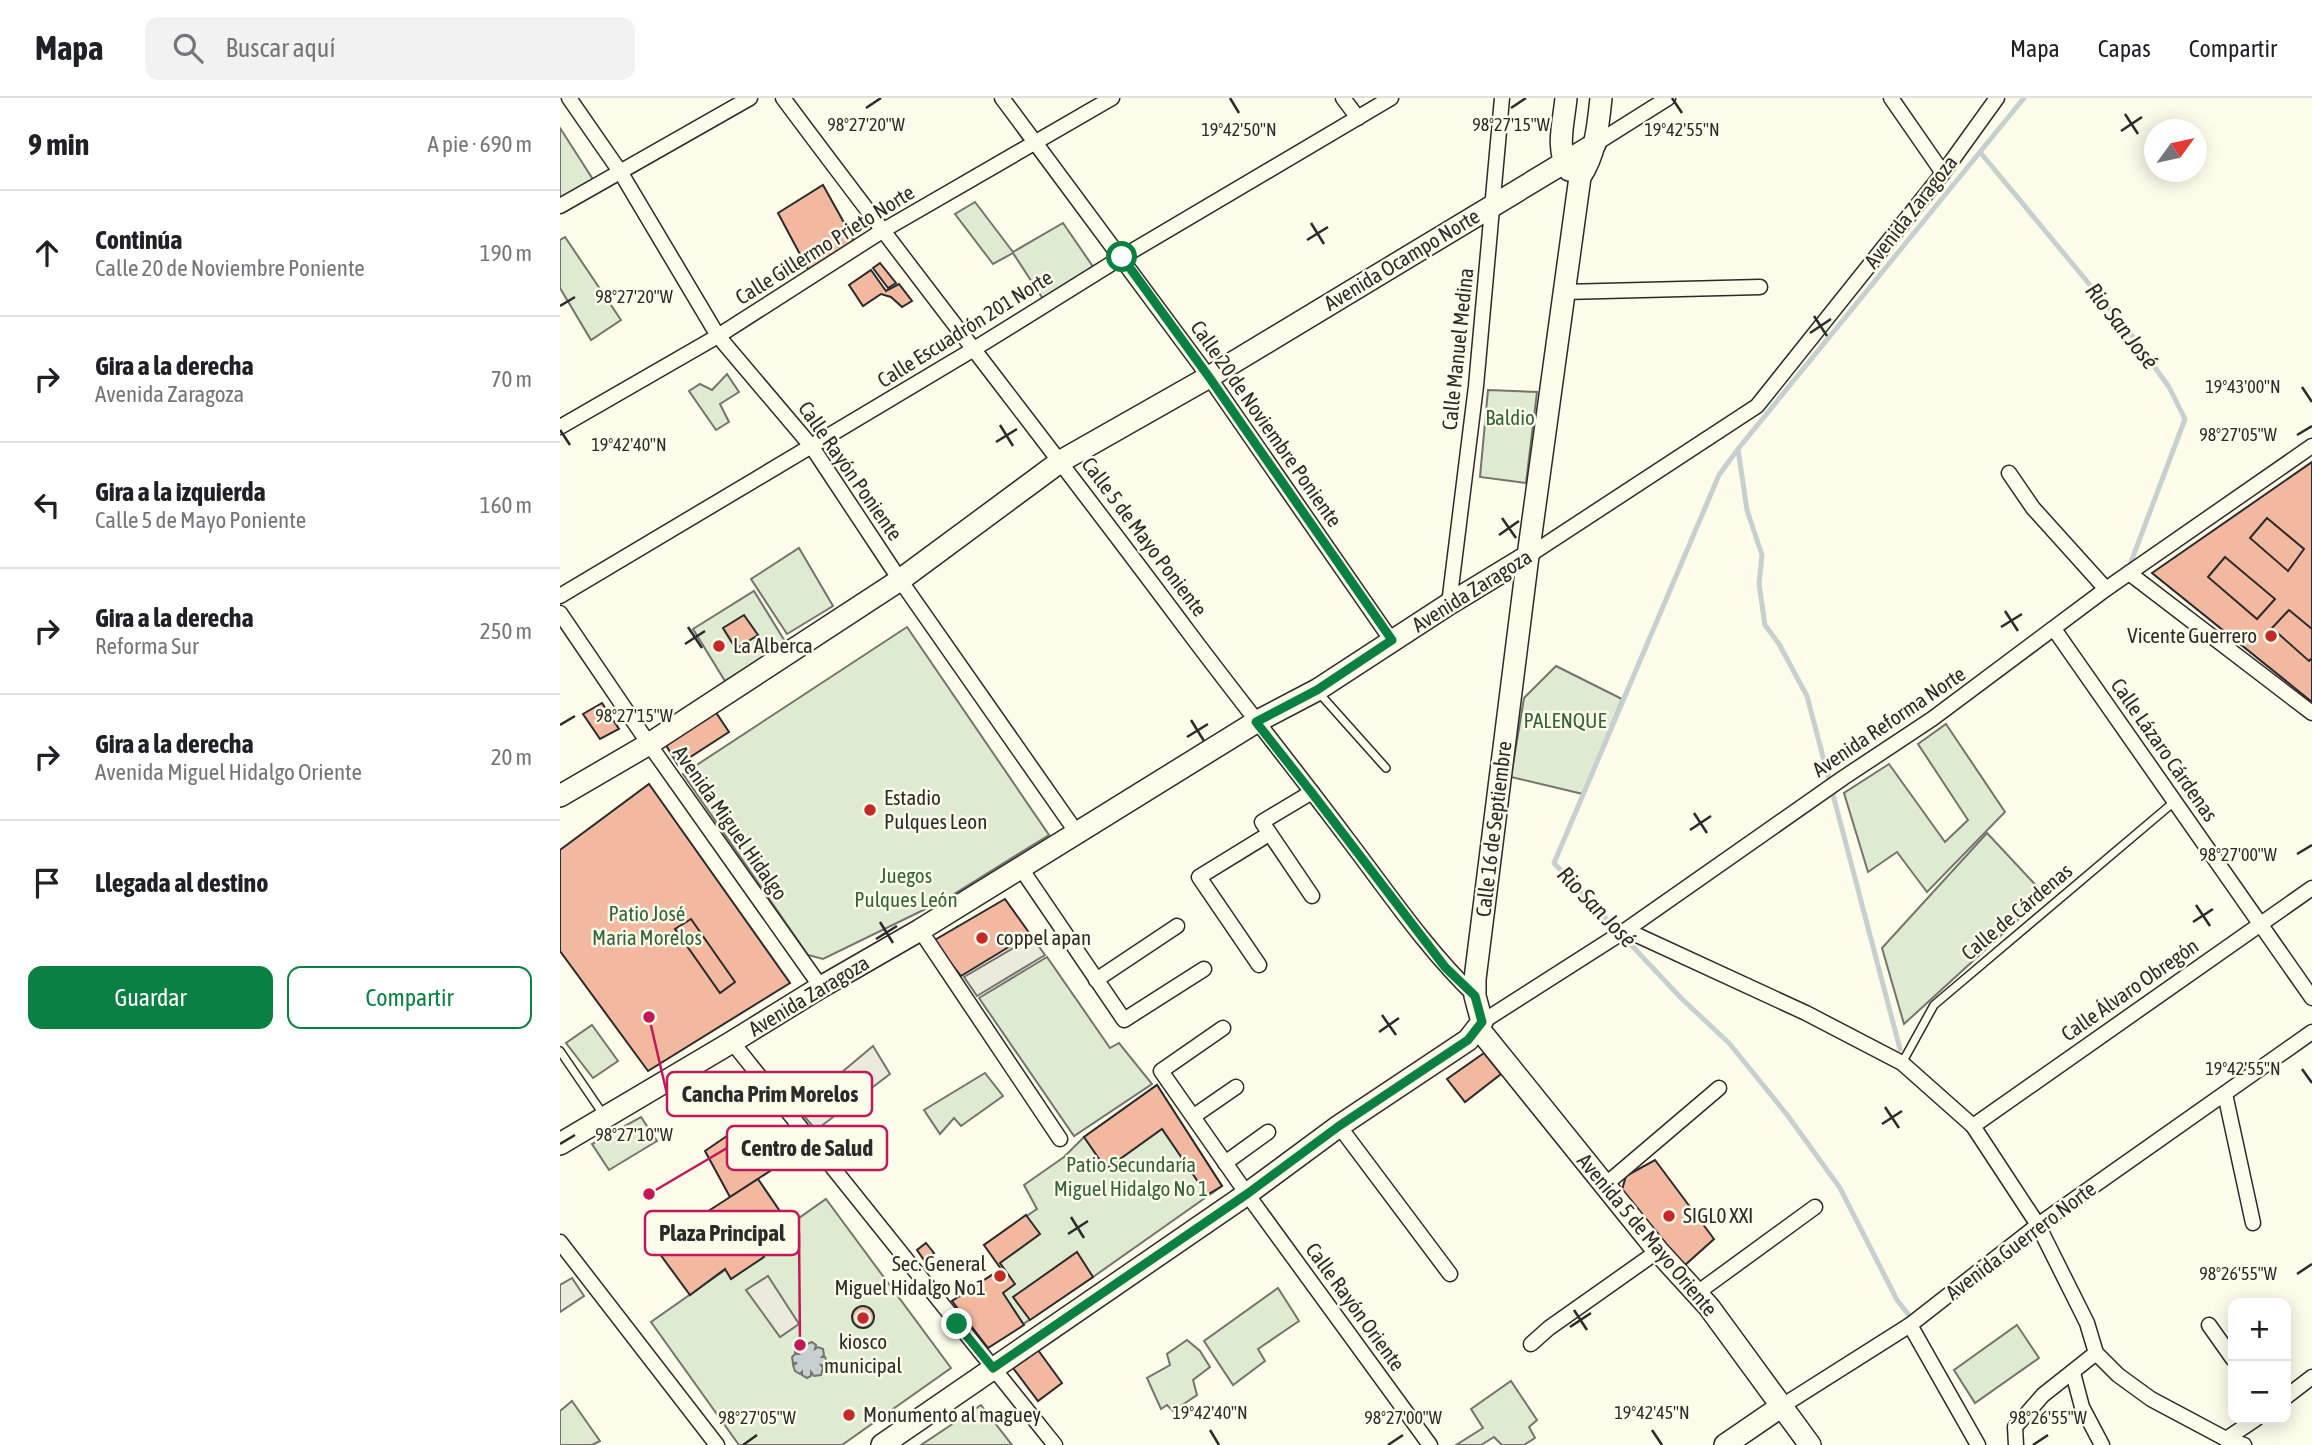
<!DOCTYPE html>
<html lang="es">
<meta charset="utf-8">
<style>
body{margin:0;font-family:"Asap Condensed",sans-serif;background:#f2f2f2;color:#202124}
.controls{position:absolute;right:21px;bottom:21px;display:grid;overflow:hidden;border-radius:14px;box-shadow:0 4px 18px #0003}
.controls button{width:63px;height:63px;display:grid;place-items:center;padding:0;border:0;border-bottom:2px solid #e0e0e0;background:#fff;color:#202124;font:35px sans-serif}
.compass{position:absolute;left:1584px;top:21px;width:63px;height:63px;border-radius:50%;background:#fff;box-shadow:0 4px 18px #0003;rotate:57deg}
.stop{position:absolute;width:21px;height:21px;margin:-16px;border:5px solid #0b8043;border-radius:50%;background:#fff}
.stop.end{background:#0b8043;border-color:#fff;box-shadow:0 2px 7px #0008}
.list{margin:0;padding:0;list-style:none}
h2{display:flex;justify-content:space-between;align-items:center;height:91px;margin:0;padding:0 28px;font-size:30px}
h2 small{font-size:23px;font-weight:400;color:#757577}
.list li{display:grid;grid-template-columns:46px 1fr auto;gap:21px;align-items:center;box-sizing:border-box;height:126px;padding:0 28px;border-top:2px solid #e0e0e0}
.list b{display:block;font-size:26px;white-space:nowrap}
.list p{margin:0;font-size:23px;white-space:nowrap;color:#757577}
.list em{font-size:23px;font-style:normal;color:#757577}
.actions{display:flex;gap:14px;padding:21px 28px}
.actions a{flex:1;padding:16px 0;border:2px solid #0b8043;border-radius:14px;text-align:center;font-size:24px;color:#0b8043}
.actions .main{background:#0b8043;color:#fff}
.icon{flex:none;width:38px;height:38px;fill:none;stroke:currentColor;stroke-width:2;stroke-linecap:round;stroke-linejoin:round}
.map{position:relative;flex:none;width:1752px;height:1347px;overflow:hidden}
header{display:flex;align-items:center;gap:42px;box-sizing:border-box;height:98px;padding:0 35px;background:#fff;border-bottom:2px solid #e0e0e0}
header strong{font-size:33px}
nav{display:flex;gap:38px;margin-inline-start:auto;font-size:24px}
.search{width:490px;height:63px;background:#f2f2f2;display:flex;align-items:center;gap:18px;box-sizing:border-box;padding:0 24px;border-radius:14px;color:#757577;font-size:26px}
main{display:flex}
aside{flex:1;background:#fff}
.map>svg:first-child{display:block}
.green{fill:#deebd1;stroke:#74746e;stroke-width:2}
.parking{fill:#eceadb;stroke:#74746e;stroke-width:2}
.water{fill:#c7d0d0;stroke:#74746e;stroke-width:2}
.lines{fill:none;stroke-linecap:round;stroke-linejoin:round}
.stream{stroke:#c7d0d0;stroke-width:5}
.building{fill:#f2b8a0;stroke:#2b2b2b;stroke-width:2}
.lane-casing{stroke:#2b2b2b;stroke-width:10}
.street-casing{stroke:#2b2b2b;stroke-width:17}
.secondary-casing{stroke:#2b2b2b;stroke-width:24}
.lane{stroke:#fdfbea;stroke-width:7}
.street{stroke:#fdfbea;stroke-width:14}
.secondary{stroke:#fdfbea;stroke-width:21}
.route{stroke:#0b8043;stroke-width:9}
.ticks{fill:none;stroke:#2b2b2b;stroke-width:2.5}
.poi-dot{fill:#c62828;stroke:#fdfbea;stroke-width:2.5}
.labels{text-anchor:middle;stroke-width:5;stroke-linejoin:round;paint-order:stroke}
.street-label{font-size:21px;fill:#2b2b2b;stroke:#fdfbea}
.park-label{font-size:21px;fill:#34623c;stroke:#fdfbea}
.poi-label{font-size:21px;fill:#2b2b2b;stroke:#fdfbea;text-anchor:start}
.water-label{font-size:23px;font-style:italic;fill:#2b2b2b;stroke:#fdfbea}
.ticks-label{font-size:18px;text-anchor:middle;fill:#2b2b2b;stroke:#fdfbea;stroke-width:5;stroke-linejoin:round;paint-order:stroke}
.leader{fill:none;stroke:#c2185b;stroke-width:2.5}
.callout-dot{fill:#c2185b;stroke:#fdfbea;stroke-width:2.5}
.callout{fill:#fdfbea;stroke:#c2185b;stroke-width:2.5}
.callout-label{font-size:23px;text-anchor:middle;font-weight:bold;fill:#2b2b2b}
</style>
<header>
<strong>Mapa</strong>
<div class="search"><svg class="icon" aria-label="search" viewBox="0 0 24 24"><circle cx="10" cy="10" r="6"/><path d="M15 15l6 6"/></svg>Buscar aquí</div>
<nav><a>Mapa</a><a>Capas</a><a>Compartir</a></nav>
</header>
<main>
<aside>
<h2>9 min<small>A pie · 690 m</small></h2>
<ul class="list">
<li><svg class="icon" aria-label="ahead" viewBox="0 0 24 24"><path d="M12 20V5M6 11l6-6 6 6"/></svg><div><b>Continúa</b><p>Calle 20 de Noviembre Poniente</p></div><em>190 m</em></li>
<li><svg class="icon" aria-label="right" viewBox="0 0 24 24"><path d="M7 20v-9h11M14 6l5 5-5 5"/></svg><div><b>Gira a la derecha</b><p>Avenida Zaragoza</p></div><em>70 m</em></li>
<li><svg class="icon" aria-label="left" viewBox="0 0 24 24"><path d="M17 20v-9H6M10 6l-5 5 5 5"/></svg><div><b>Gira a la izquierda</b><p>Calle 5 de Mayo Poniente</p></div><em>160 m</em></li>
<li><svg class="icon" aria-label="right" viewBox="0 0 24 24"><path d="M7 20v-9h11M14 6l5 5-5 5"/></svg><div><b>Gira a la derecha</b><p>Reforma Sur</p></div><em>250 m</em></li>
<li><svg class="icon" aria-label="right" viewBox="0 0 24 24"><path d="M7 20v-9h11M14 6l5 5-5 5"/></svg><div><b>Gira a la derecha</b><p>Avenida Miguel Hidalgo Oriente</p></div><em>20 m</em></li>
<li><svg class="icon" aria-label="arrive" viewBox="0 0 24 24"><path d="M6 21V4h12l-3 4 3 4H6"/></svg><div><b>Llegada al destino</b></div></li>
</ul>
<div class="actions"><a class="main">Guardar</a><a>Compartir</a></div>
</aside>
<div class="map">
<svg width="1752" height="1347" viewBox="0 0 1752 1347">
<rect width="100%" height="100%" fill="#fdfbea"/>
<g class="green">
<path d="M0,30L34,83L0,102Z"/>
<path d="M415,104L453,154L503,125L536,173L485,204L453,155L433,166L395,116Z"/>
<path d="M5,139L61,222L31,242L0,190V142Z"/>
<path d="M167,276L179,294L160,306L169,324L156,332L129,293L140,286L152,292Z"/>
<path d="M928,292L977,294L966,385L920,379Z"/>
<path d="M239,450L273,508L227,536L191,481Z"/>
<path d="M194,493L226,545L165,583L133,531Z"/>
<path d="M347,529L489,737L386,801L263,861L248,857L123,676Z"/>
<path d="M996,568L1062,601L1023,696L951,679L964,600Z"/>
<path d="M1386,626L1445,714L1367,794L1337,754L1308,774L1284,695L1329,666L1385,744L1408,722L1358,646Z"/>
<path d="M1427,735L1485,797L1344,926L1322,850Z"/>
<path d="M487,859L550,950L559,945L592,986L514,1038L419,900Z"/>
<path d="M32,927L58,963L33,980L6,945Z"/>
<path d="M425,975L443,998L401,1028L394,1020L380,1036L364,1012Z"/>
<path d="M597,987L662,1088L533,1179L428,1250L392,1203L441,1171L440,1165L424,1147L477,1111L464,1087L504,1059L524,1039Z"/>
<path d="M81,1019L97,1043L49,1072L32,1046Z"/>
<path d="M266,1101L391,1270L282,1347H179L91,1224Z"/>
<path d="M718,1190L739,1223L698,1251L705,1263L673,1287L644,1243Z"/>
<path d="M1457,1227L1479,1260L1415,1305L1394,1272Z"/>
<path d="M627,1242L640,1253L650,1269L633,1282L637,1297L613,1313L607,1307L601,1311L587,1280L610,1267L607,1256Z"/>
<path d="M951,1283L977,1322L969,1329L975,1340L964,1347H942L934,1339L921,1347H896L923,1330L911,1311Z"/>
<path d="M12,1303L40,1343L32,1347H0V1313Z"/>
<path d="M421,1307L452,1347H361Z"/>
</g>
<g class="parking">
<path d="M472,839L485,857L417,898L404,879Z"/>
<path d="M313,948L330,976L256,1032L238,1011Z"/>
<path d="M208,1178L239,1226L220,1239L186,1192Z"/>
<path d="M12,1180L24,1198L0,1214V1187Z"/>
</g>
<path class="water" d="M252,1244L256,1247L255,1251L258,1249L263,1251L264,1257L262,1259H265L267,1264L264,1268L261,1267L263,1270L261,1277L254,1278L251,1274V1278L247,1280L242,1277V1274L240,1276L235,1273L233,1267L237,1265H233L232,1259L235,1256H238L235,1254L238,1247L244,1246L246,1249L247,1246Z"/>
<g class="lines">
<g class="stream">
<path d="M1420,54L1573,239L1609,289L1625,321L1571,464"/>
<path d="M1178,351L1159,377L994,765L1122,901L1169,945L1228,1018L1280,1090L1337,1202L1348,1216"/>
<path d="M1340,951L1247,598L1219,546L1205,527L1199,486L1202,457L1187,412L1178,351L1464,0"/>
</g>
</g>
<g class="building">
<path d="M263,87L297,148L251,177L218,115Z"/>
<path d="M320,165L336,185L328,190L313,170Z"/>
<path d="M311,172L326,193L339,186L352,203L342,209L331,199L321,196L303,208L289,187Z"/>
<path d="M1752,364V604L1592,475Z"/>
<path d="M1707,420L1744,451L1728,473L1690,440Z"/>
<path d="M1665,459L1715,501L1697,521L1648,479Z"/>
<path d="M1729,512L1752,531V560L1749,563L1712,530Z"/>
<path d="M184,517L198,537L176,551L163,530Z"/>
<path d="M42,605L59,631L40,641L23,616Z"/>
<path d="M151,607L169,634L118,667L101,639Z"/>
<path d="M89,686L230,885L88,973L0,853V752Z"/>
<path d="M445,801L470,836L401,878L373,843Z"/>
<path d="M131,821L175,884L160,895L115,831Z"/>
<path d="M924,955L941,976L905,1004L887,981Z"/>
<path d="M597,987L662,1088L647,1097L602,1031L546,1071L524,1039Z"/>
<path d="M180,1029L184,1041L195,1053L211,1042L227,1062L170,1099L145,1053Z"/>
<path d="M1095,1062L1154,1141L1124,1168L1061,1095L1066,1078Z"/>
<path d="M198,1081L228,1125L197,1147L204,1159L171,1181L165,1171L130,1197L94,1148Z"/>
<path d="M466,1117L480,1136L440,1165L455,1186L443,1195L464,1227L428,1250L392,1203L441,1171L424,1147Z"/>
<path d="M366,1145L374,1155L364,1162L357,1152Z"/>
<path d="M517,1154L533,1179L470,1222L453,1199Z"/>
<circle cx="303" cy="1219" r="11"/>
<path d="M478,1252L502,1285L478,1303L453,1270Z"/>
</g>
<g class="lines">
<g class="lane-casing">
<g id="lane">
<path d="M759,595L826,670"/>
<path d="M0,953L43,1016"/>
<path d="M1342,965L1374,907L1614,704"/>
</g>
</g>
<g class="street-casing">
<g id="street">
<path d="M9,0L61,75L158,238L252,349L340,482L517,735"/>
<path d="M223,0C357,180 496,356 630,536C681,604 735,671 786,739C828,794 866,851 915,898"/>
<path d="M442,0L649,279L832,543"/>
<path d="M783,0L798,20"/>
<path d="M1331,0L1383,75"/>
<path d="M1035,46L1108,0"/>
<path d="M0,108L190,0"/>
<path d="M1004,194L1200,189"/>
<path d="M0,329L158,238L322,133L552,0"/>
<path d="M1449,375L1473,410L1546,491"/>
<path d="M968,458L1197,308L1383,75L1437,0"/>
<path d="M1569,475L1752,615"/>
<path d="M0,498L414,251L562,159L831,0"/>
<path d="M889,506L916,288L942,0"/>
<path d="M0,515L89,646L261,889"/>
<path d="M1494,531L1752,900"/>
<path d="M460,769L564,922L644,871"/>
<path d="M752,798L702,724L752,694"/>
<path d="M360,832L500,1041"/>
<path d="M1066,832L1246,915L1342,965L1413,1028L1478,1127L1527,1225L1536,1255L1558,1277L1591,1301L1666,1341L1684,1347"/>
<path d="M699,867L639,779L709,736"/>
<path d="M536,882L617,828"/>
<path d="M922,924L1066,832L1283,680L1372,621L1546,491L1752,348"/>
<path d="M663,930L601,973L687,1096L870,1347"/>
<path d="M172,944L495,1347"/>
<path d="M1665,996L1693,1125"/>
<path d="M634,1018L676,989"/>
<path d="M779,1028L890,1176"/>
<path d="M1413,1028L1752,790"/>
<path d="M665,1065L708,1034"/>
<path d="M1045,1087L1159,990"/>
<path d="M0,1144L157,1347"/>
<path d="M1137,1195L1255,1109"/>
<path d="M1350,1227L1418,1347"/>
<path d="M1649,1227L1673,1261"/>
<path d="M971,1246L989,1230L1098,1153"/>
<path d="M1513,1275L1522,1309L1542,1347"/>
<path d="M1726,1299L1752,1279"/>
<path d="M1222,1308L1350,1227L1478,1127L1752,934"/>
<path d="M1666,1341L1696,1321"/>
<path d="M1456,1347L1455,1329L1483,1297L1536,1255"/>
</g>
</g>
<g class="secondary-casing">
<g id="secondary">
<path d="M1006,0C1004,23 995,52 1009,72"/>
<path d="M0,698L89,646L340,482L501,363L649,279L1035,46"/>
<path d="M919,931L1098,1153L1149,1209L1250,1347"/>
<path d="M0,1046L172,944L261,889L360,832L696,624L757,592L889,506L968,458"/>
<path d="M322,1347L687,1096L779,1028L908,942L922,924L915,898V881L968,458L1020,79C1036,55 1038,28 1041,0"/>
<path d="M1165,1347L1222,1308"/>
</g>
</g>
<use href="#lane" class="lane"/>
<use href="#street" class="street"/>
<use href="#secondary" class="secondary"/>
</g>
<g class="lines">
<path class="route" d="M397,1226L433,1270L687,1096L779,1028L908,942L922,924L915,898L885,869L752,695L696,624L757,592L832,542L649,279L562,159"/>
</g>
<path class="ticks" d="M670,0L679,15M1112,0L1122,15M306,10L321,0M951,10L966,0M1565,16L1578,36M1561,33L1582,19M751,125L764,146M747,142L768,129M0,208L15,199M1254,218L1267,238M1250,235L1271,221M1742,289L1752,304M440,327L453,348M0,332L10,347M1737,337L1752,328M436,344L457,331M942,420L956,440M939,437L959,423M1445,513L1458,533M128,529L142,550M1441,529L1462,516M125,546L145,533M631,622L644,643M0,627L15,618M627,639L648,626M1134,715L1147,735M1130,732L1151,718M1737,756L1752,747M1636,807L1650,828M320,824L333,845M1633,824L1653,811M316,841L337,828M822,917L836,937M819,934L839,920M1742,971L1752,985M1325,1009L1339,1030M1322,1026L1342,1013M0,1046L15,1037M511,1119L524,1140M508,1136L528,1123M1737,1176L1752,1166M1014,1212L1027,1232M1010,1229L1031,1215M650,1332L659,1347M1092,1332L1102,1347M183,1347L197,1337M828,1347L843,1337M1473,1347L1488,1337"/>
<g class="poi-dot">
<circle cx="1711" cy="538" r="7"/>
<circle cx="159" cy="548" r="7"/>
<circle cx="310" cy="712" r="7"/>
<circle cx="422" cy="840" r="7"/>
<circle cx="1109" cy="1118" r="7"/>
<circle cx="440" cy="1178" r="7"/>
<circle cx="303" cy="1220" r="7"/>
<circle cx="289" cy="1317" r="7"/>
</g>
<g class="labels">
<g class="street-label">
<text transform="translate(1351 114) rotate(-52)" y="7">Avenida Zaragoza</text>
<text transform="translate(265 147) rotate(-32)" y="7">Calle Gillermo Prieto Norte</text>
<text transform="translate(842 162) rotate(-31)" y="7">Avenida Ocampo Norte</text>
<text transform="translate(405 231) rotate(-32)" y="7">Calle Escuadrón 201 Norte</text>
<text transform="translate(898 251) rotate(-84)" y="7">Calle Manuel Medina</text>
<text transform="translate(706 326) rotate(55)" y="7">Calle 20 de Noviembre Poniente</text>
<text transform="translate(290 373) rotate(55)" y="7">Calle Rayón Poniente</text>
<text transform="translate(584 439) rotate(53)" y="7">Calle 5 de Mayo Poniente</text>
<text transform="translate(912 493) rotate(-32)" y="7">Avenida Zaragoza</text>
<text transform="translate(1329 624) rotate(-34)" y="7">Avenida Reforma Norte</text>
<text transform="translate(1604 652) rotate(55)" y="7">Calle Lázaro Cárdenas</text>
<text transform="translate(170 725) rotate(55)" y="7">Avenida Miguel Hidalgo</text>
<text transform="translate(934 731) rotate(-83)" y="7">Calle 16 de Septiembre</text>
<text transform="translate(1457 814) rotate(-40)" y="7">Calle de Cárdenas</text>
<text transform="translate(1570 892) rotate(-35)" y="7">Calle Álvaro Obregón</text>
<text transform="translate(249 898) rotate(-31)" y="7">Avenida Zaragoza</text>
<text transform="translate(1087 1137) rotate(50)" y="7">Avenida 5 de Mayo Oriente</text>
<text transform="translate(1461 1143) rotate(-37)" y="7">Avenida Guerrero Norte</text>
<text transform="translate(795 1209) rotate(54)" y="7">Calle Rayón Oriente</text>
</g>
<g class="park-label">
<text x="950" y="327">Baldio</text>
<text x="1005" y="630">PALENQUE</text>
<text x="346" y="785">Juegos<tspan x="346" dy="24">Pulques León</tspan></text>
<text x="87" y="823">Patio José<tspan x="87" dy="24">Maria Morelos</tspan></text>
<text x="571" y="1074">Patio Secundaría<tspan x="571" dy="24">Miguel Hidalgo No 1</tspan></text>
</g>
<g class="poi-label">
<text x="1697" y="545" text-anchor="end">Vicente Guerrero</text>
<text x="173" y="555">La Alberca</text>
<text x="324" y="707">Estadio<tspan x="324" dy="24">Pulques Leon</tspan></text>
<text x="436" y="847">coppel apan</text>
<text x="1123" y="1125">SIGL0 XXI</text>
<text x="426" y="1173" text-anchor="end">Sec. General<tspan x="426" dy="24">Miguel Hidalgo No1</tspan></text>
<text x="303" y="1251" text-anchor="middle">kiosco<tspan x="303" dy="24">municipal</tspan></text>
<text x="303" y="1324">Monumento al maguey</text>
</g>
<g class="water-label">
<text transform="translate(1562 228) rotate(52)" y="8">Rio San José</text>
<text transform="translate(1037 809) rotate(46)" y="8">Rio San José</text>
</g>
</g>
<g class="ticks-label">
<text x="306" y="33">98°27'20"W</text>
<text x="951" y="33">98°27'15"W</text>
<text x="1122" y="38">19°42'55"N</text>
<text x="679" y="38">19°42'50"N</text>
<text x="74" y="205">98°27'20"W</text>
<text x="1683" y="295">19°43'00"N</text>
<text x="1678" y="343">98°27'05"W</text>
<text x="69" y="353">19°42'40"N</text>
<text x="74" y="624">98°27'15"W</text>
<text x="1678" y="763">98°27'00"W</text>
<text x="1683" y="977">19°42'55"N</text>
<text x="74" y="1043">98°27'10"W</text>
<text x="1678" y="1182">98°26'55"W</text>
<text x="650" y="1321">19°42'40"N</text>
<text x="1092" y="1321">19°42'45"N</text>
<text x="197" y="1326">98°27'05"W</text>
<text x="843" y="1326">98°27'00"W</text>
<text x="1488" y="1326">98°26'55"W</text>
</g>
<path class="leader" d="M89 919L107 996M89 1096L167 1050M240 1247L239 1135"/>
<g class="callout-dot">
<circle cx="89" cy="919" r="7"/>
<circle cx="89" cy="1096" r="7"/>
<circle cx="240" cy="1247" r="7"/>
</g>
<g class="callout">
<rect x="107" y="974" width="205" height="44" rx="7"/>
<rect x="167" y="1028" width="160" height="44" rx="7"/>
<rect x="85" y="1113" width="154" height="44" rx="7"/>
</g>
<g class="callout-label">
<text x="210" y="1004">Cancha Prim Morelos</text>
<text x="247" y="1058">Centro de Salud</text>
<text x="162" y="1143">Plaza Principal</text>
</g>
</svg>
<div class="controls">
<button>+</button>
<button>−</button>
</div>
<svg class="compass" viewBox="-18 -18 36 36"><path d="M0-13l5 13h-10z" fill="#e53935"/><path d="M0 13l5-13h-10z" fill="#757577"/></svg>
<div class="stop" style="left:562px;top:159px"></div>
<div class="stop end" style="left:397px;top:1226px"></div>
</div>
</main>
